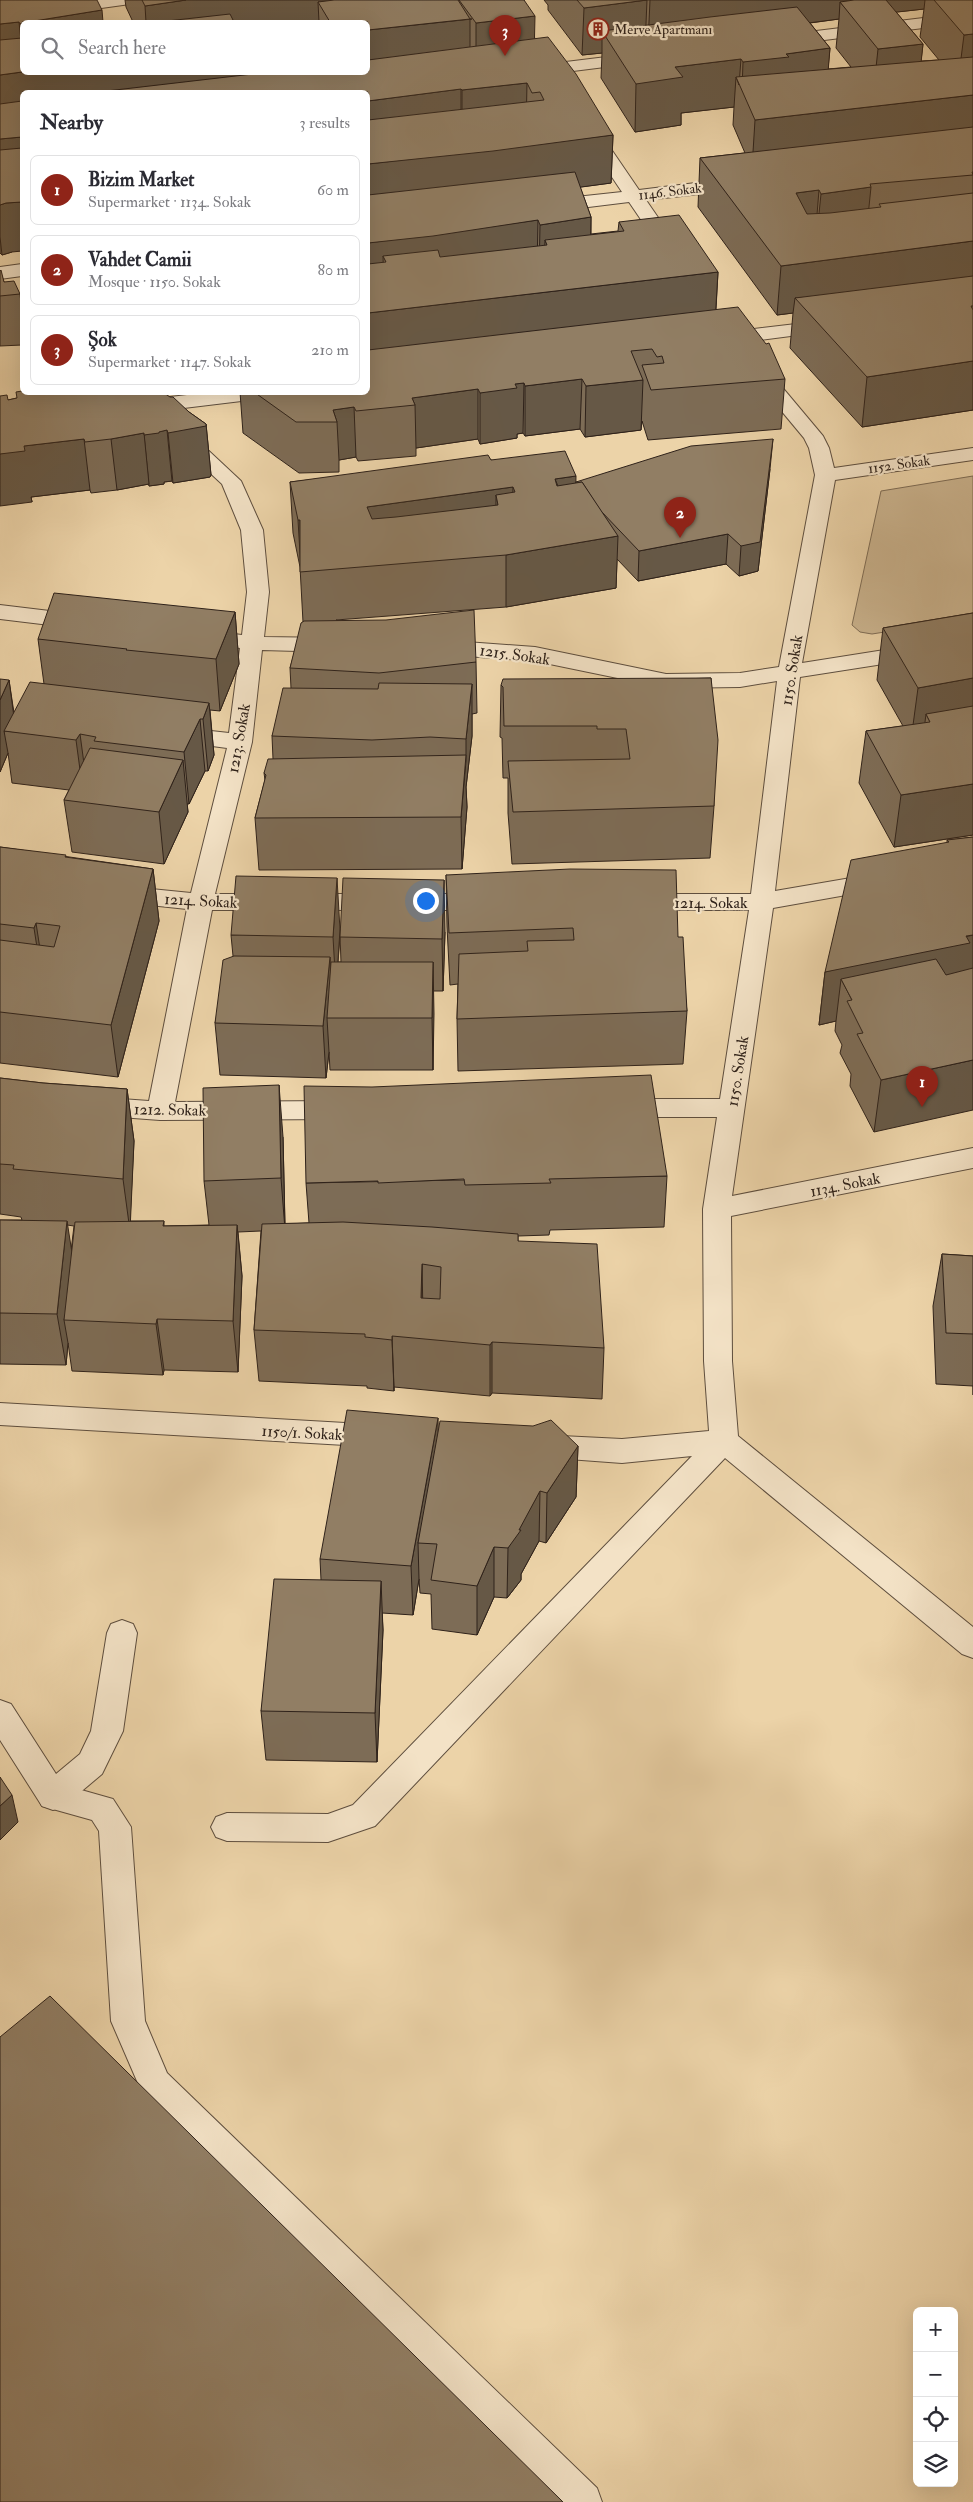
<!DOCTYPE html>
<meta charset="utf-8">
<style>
body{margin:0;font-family:"IM FELL Double Pica",serif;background:#f2f2f3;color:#2b2b33}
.controls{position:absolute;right:15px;bottom:15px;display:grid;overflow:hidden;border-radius:8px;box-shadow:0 5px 20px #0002}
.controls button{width:45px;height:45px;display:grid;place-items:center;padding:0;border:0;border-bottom:1px solid #e1e1e2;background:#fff;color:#2b2b33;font:25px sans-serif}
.you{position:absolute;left:425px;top:900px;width:18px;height:18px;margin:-12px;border:4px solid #fff;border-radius:50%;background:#1a73e8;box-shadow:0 0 0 8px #1a73e833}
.badge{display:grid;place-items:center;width:32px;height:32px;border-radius:50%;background:#8f2418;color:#fff;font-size:16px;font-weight:700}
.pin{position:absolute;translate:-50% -41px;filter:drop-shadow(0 1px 2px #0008)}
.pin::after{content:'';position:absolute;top:26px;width:18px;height:15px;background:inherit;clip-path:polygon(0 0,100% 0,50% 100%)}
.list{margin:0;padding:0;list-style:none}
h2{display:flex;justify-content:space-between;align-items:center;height:65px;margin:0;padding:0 20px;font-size:21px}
h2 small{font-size:16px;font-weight:400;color:#7c7c81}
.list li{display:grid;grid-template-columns:32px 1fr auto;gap:15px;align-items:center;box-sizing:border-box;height:70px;margin:0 10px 10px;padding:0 10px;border:1px solid #e1e1e2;border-radius:8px}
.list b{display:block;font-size:19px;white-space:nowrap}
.list p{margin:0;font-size:16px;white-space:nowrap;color:#7c7c81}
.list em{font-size:16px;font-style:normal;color:#7c7c81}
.icon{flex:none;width:28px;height:28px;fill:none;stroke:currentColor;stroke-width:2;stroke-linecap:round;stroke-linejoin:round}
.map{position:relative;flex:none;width:973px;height:2502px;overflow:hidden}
.search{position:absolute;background:#fff;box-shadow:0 5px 20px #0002;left:20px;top:20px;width:350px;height:55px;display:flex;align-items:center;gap:12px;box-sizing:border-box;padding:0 18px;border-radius:8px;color:#7c7c81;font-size:19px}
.panel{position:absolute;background:#fff;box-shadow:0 5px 20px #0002;left:20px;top:90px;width:350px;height:305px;border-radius:8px}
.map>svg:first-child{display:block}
.green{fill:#ccb590;stroke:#7e6c55}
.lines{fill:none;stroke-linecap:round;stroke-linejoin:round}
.service-casing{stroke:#5e4e3e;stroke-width:2}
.minor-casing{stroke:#5e4e3e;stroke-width:2}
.service{fill:#f3e2c6;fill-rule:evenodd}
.minor{fill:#f3e2c6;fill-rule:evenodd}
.wall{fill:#7d6c56;stroke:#2f221a;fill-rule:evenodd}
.shaded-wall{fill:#665846;stroke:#2f221a}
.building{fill:#917e64;stroke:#2f221a;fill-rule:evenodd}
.labels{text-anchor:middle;stroke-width:4.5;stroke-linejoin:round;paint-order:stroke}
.far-poi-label{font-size:14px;fill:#2f221a;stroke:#f3e2c6;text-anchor:start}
.far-street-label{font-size:14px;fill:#2f221a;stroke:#f3e2c6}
.street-label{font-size:16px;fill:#2f221a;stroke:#f3e2c6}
</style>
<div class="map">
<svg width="973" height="2502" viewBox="0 0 973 2502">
<rect width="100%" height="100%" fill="#ecd3a8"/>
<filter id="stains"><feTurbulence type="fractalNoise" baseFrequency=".004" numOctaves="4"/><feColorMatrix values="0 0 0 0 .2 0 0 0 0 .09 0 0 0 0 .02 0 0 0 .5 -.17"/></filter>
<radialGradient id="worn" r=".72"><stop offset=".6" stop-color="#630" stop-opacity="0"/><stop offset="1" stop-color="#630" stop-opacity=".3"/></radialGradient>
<path class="green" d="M973,476V618L872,634L860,632L852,625L881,491Z"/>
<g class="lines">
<g class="service-casing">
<path id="service" d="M53,1782L113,1799L131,1827L145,2021L167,2073L597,2488L602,2502H556L143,2095L111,2021L99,1831L92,1820L42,1806L37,1796L42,1786Z"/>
</g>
<g class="minor-casing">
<g id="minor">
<path d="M86,0H131L129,4L123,5L0,22V12Z"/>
<path d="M973,12V22L783,45L777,44L774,40L777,36L783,35Z"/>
<path d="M639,53L645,54L648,58L645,62L533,76L527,75L524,71L527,67L533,66Z"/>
<path d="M590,126L596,127L639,190L736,178L742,180L745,184L742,188L736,190L646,200L679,248L677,252H663L629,202L548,212L541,210L539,206L541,202L548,200L622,192L581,131L584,127Z"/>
<path d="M22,264V276L0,279V267Z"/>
<path d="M830,320L837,322L840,326L837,330L721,345L714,343L711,339L714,335L721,333Z"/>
<path d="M759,366L766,368L823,436L829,448L834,468L973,448V460L835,480L802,663L973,636V650L800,677L775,891L880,873L889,875L892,881L889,887L880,889L773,908L732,1196L973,1148V1168L731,1216L732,1361L738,1436L973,1627V1658L962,1654L725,1458L375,1826L328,1842L227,1841L216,1837L211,1827L216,1817L227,1813L328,1814L353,1805L692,1456L622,1463L541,1457L531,1454L526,1446L531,1438L541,1435L622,1439L709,1431L704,1361L703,1209L717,1117H620L611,1115L607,1108L611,1101L620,1099H720L749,910H640L631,908L628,902L631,896L640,894H751L777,681L740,687L666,688L535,661L439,654L431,652L428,647L431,642L439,640L535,647L666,674L740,673L779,667L815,475L809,448L804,438L749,372L752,368Z"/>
<path d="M110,392H134L145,400L212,392H277L274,396L267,398L159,411L195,438L241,481L263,530L269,592L264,637L334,638L342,640L345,645L342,650L334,652L262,650L252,742L215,894H485L494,896L497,902L494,908L485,910H212L175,1102L342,1101L351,1103L355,1110L351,1117L342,1119L160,1120L93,1115L84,1113L80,1106L84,1099L93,1097L149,1101L187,909L121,902L112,900L109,894L112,888L121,886L191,893L227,748L175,741L167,739L163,734L167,729L175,727L229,733L240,648L192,642L189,637L192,632L200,630L242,635L247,592L241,530L222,484L181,446Z"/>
<path d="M0,605L83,615L91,617L94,622L91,627L83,629L0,619Z"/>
<path d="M0,1403L380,1425L390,1428L395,1436L390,1444L380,1447L0,1425Z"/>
<path d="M122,1620L133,1624L137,1633L123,1731L102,1774L64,1806L53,1810L42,1806L0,1740V1700L11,1704L56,1774L80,1754L91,1731L107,1633L111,1624Z"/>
</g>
</g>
<use href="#service" class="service"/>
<use href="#minor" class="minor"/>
</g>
<g class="wall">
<path d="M0,0L22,22V72H247V75L368,72V22H128H133L126,7L125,0H524L535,39L613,135L611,183L580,187L591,217V234L618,231L619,222L718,272L716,309L785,379L781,429L648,440L642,421L641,430L585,437L580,429L525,436L523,433L517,434V438L480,444L478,439L416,448V456L358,461L356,457L339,460V472L299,473L243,433L240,392H368V92H22L12,252L2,255L0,253Z"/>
<path d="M544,0H973V410L862,427L790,348L793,313L777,315L698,207L700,158L745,153L733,125L734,107L681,113V125L635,132L601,78L602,53L582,55L548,10V5ZM924,9L920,37L939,60L921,61L923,44L896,12ZM839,19L836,48L851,67L828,69L830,48L810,23Z"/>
<path d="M0,271L4,282L20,294L22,313V345L0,346Z"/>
<path d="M22,392H166V395L189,412L206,424L211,475L210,477L173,483L172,481L164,482V484L149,486V484L117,490L91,493L90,490L31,497L32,502L8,400L17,398Z"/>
<path d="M491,460L576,482L770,469L758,571L739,576L726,564L638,581L617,559L616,588L506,607L336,620L476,662L477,713L472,714V736L466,787L467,807L462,869L259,870L255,818L265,780L264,773L273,759L272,736L291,688L290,668L303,622L300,567L293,533L290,482Z"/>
<path d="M235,612L239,664L220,711L210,710L214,755L208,771H205L189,804H187L188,812L164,864L72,852L64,800L69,790L12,783L8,753L0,772L9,680L14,713L44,684L38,639Z"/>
<path d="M973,613V835L894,847L859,783L866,731L903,726L877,680L883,628Z"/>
<path d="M711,678L714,806L710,858L512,864L508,813V778H503L502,738L500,737L501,685Z"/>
<path d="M973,837L874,1132L850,1086L851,1074L840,1053L842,1045L835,1031L836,1021L819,1025L825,972L947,843V840Z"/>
<path d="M0,847L153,869L159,921L118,1077L0,1063Z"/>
<path d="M446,875L678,937L687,1011L683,1064L458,1071L457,1019L458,984L450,985L447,927Z"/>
<path d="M340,930L445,932L443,991H433V1070H330L329,1052L326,1078L220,1075L215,1023L233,956L231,935ZM340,936L341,962H338Z"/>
<path d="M0,1078L43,1083L127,1089L134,1141L130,1221H164V1226L209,1225L204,1181L283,1137L285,1224L309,1223L306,1183L667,1176L664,1227L550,1230L549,1235L518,1236V1241L604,1348L602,1399L492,1393L490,1396L394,1387V1391L367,1388V1386L259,1381L254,1330L261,1231L238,1232L242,1276L238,1372L164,1370L163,1375L72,1371L68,1343L66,1365L0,1364V1220H22L21,1217L0,1214ZM67,1225L74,1226L71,1251Z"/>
<path d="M942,1254L973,1256V1395V1386L936,1384L933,1306Z"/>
<path d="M438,1434L578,1446L576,1497L546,1543L539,1541L521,1574V1580L507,1598L494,1597L477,1635L432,1629L431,1594L420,1593L419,1579L413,1615L382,1613L383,1630L377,1762L266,1760L261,1711L321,1580L320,1559Z"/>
</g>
<g class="shaded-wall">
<path d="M186,0H348L318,2L319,22H146L145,6Z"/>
<path d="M647,0L645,47L602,31V53L582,55L584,8Z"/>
<path d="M650,0H925L924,9L853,17L840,2L839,19L648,44Z"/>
<path d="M102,10L103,22H28Z"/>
<path d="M535,16L534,58L476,65V23Z"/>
<path d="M470,19V66L368,72V30L472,19Z"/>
<path d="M19,22L22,51L0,72V24Z"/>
<path d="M22,23V48L20,24Z"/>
<path d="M973,34V80L958,82L964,35Z"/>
<path d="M923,44L918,91L873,96L878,49Z"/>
<path d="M830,48L826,96L742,90L743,62L786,54Z"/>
<path d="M741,59L739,85L736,77L734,107L681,113V125L635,132L636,84L675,67Z"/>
<path d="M22,72H247L248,91L239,92H22V120L0,123V75Z"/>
<path d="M527,83L526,131L462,138V90Z"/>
<path d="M461,89V137L368,149V101Z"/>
<path d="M973,95V142L752,168L755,120Z"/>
<path d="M613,135L611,183L493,199L368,213V164Z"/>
<path d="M22,137V186L0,188V139Z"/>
<path d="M871,187L866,236L816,243L821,194Z"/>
<path d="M819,190L815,239L796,193Z"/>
<path d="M22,202V251L12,252L2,255L0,237V205L6,203Z"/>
<path d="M591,217L590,266L547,245L545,240L544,274H539L540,225Z"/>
<path d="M538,220L537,269L386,262L383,256L384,291L368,293V243Z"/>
<path d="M973,241V290L795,298L793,313L777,315L781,266Z"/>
<path d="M718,272L715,322L368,363V313Z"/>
<path d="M973,361V410L862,427L867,377Z"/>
<path d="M582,379L580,429L525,436V386Z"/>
<path d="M643,380L641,430L585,437L586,386Z"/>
<path d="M524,383L523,433L517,434V438L480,444V393L515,384Z"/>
<path d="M478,389V439L416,448L415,405L412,398Z"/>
<path d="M165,392H166L170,432L206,424L211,475L210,477L173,483L164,393Z"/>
<path d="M354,407L356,457L339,460L337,422L333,410Z"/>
<path d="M167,430L172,481L164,482V484L149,486L144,435Z"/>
<path d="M144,433L149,484L117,490L111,439Z"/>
<path d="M84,439L90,490L31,497L32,502L0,506V454L24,446Z"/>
<path d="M773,439L770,469L758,571L739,576L741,546Z"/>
<path d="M576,476L575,527L555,479Z"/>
<path d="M513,487L512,538L498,505L496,495V540L369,558L367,507Z"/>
<path d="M298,520H300L301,571Z"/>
<path d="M728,534L726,564L638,581L639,551Z"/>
<path d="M618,536L616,588L506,607V555Z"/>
<path d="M235,612L239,664L220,711L216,659Z"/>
<path d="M973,678V722H930L926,714L923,738L911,740L918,688Z"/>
<path d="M9,680L16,732L4,731L8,753L0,772V700Z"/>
<path d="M472,684V736L466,787L467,807L462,869L461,817L466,761V739Z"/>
<path d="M209,703L214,755L208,771L203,719Z"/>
<path d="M200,719L205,771L189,804L184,752Z"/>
<path d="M80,734L87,786L83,792L76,740Z"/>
<path d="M183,760L188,812L164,864L159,812Z"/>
<path d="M973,784V835L894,847L901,795Z"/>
<path d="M153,869L159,921L118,1077L111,1025Z"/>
<path d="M337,878L340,930L336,989L333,937Z"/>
<path d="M444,880L445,932L443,991L442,939Z"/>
<path d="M36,923L44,975L42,980L34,928Z"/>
<path d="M973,935V985L852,1000L841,979L836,1021L819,1025L825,972Z"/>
<path d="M330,957L333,1010L327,1018L329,1052L326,1078L323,1026Z"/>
<path d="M433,962L434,1014L433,1070L432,1018Z"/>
<path d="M973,1060V1110L874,1132L881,1080Z"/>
<path d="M279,1085L283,1137L285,1230L281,1178Z"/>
<path d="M127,1089L134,1141L130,1231L123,1179Z"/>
<path d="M67,1221L75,1272L64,1320L68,1343L66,1365L57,1314Z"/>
<path d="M237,1225L242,1276L238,1372L233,1321Z"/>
<path d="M422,1264L423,1316L421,1298Z"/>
<path d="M157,1319L164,1370L163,1375L156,1324Z"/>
<path d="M392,1336L394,1387V1391L392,1340Z"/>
<path d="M492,1342V1393L490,1396V1345Z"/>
<path d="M438,1418L439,1468L418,1543L419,1579L413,1615L411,1566Z"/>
<path d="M578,1446L576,1497L546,1543L547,1493Z"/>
<path d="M540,1491L539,1541L521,1574V1580L507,1598L508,1548Z"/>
<path d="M494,1547V1597L477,1635V1586Z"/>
<path d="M381,1581L383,1630L377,1762L375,1713Z"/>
<path d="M12,1795L18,1822L0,1840V1806Z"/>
</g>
<g class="building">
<path d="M0,0H97L102,10L28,22H22V23L20,24L19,22L0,24Z"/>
<path d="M142,0H186L145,6Z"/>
<path d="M334,0H458L470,19L368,30V22H330L318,2Z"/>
<path d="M459,0H524L535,16L476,23Z"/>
<path d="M577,0H647L584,8Z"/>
<path d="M854,0H886L923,44L878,49L840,2Z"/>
<path d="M934,0H973V34L964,35Z"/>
<path d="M797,7L830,48L786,54L789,57L743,62L741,59L675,67L683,77L636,84L602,31L710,17Z"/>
<path d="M230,14L234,22H158Z"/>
<path d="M140,21V22H128Z"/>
<path d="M548,37L576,74L613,135L493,151L368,164V120L544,100L540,92L532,93L527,83L462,90L461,89L368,101V92H98L270,72H368V60Z"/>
<path d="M22,38V72L0,75V40Z"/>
<path d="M973,57V95L755,120L736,77Z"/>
<path d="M22,101V137L0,139V104Z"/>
<path d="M973,127V172H972L973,175L870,184L871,187L821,194L819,190L796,193L807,214L830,213L881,207L879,204L973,193V241L781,266L700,158Z"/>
<path d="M22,148V202L6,203L0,205V150Z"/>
<path d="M575,172L591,217L540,225L538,220L433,236L368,243V195Z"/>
<path d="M679,215L718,272L368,313V264L386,262L383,256L438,250L440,257L547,245L545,240L624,231L619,222Z"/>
<path d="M1,270L4,282L14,281L20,294L0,296V271Z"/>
<path d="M973,276V306H971L973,310V361L867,377L795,298Z"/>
<path d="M738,307L766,344L769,343L785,379L651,390L642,365L664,363L662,356L657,357L652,349L631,351L643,380L586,386L582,379L525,386L524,383L515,384L517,388L480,393L478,389L412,398L415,405L356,411L354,407L333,410L337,422H296L254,392H368V350Z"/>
<path d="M22,391V392H165L164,393L170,397H173L189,412L206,424V426L168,433L167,430L159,432V433L144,435V433L111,439L85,442L84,439L24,446L25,451L0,454V396L7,395L8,400L17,398L16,392Z"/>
<path d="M773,439L760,542L741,546L728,534L639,551L600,510L582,482L576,483V482L691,446Z"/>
<path d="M565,451L576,476L555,479L557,486L582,482L618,536L506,555L300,572V520H298L290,482L488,455L491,460ZM513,487L515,492L496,495L498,505L396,517L372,519L367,507Z"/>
<path d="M54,593L235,612L216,659L126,650L127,649L38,639Z"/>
<path d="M474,610L476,662L379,673L290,668L301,623L304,621L386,620Z"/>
<path d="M973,613V678L918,688L883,628Z"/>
<path d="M711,678L718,740L714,806L513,812L508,761L630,759L626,729H597V726H504L503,687L501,685L503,679Z"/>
<path d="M0,679L9,680L0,700Z"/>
<path d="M30,682L209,703L203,719H200L184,752L94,741L96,737L80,734L76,740L4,731Z"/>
<path d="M379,683L472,684L466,739L430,737L372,740L272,736L283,688L378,689Z"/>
<path d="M973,706V784L901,795L866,731L930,722L926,714Z"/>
<path d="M90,748L183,760L159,812L64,800Z"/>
<path d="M466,755L461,817L255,818L266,775L264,773L268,759Z"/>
<path d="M973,837V935L966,936L970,943L825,972L851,860L949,842L947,840Z"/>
<path d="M0,847L66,855L65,857L153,869L111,1025L0,1012V940L54,947L60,926L36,923L34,928L0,924Z"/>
<path d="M570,869L676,870L678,937H683L687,1011L457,1019L459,954L528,951L527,941L574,940L573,928L449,933L446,875Z"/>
<path d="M236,876L337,878L333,937L231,935Z"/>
<path d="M343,878L444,880L442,939L340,937Z"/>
<path d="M234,956L330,957L323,1026L215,1023L223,960Z"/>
<path d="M936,959L946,975L973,968V1060L881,1080L857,1034L863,1033L847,1001L852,1000L841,979Z"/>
<path d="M331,962H433L432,1018H327Z"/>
<path d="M651,1075L667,1176L549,1179L551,1183L465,1185L464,1179L378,1183V1181L306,1183L304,1086L372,1087Z"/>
<path d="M0,1078L43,1083L127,1089L123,1179L13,1169L14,1165L0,1164Z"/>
<path d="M279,1085L281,1178L204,1181L203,1088Z"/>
<path d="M0,1220L67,1221L57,1314L0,1313Z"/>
<path d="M164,1221L163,1226L237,1225L233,1321L157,1319L156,1324L64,1320L75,1222Z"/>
<path d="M343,1222L432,1227L518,1234V1241L597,1244L604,1348L492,1342L490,1345L392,1336V1340L365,1337V1334L254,1330L262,1224ZM422,1264L441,1267L440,1299L421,1298Z"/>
<path d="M942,1254L973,1256V1334L946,1333Z"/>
<path d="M347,1410L438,1418L411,1566L320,1559Z"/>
<path d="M551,1420L578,1446L547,1493L540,1491L519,1530H521L508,1548L494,1547L477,1586L431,1580L437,1544L418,1543L440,1421L533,1426Z"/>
<path d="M274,1579L381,1581L375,1713L261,1711Z"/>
<path d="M0,1777L12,1795L0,1806Z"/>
<path d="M50,1996L563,2502H0V2037Z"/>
</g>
<defs>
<g id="building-ring" transform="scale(1.125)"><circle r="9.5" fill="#f3e2c6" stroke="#8f2418" stroke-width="1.5"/><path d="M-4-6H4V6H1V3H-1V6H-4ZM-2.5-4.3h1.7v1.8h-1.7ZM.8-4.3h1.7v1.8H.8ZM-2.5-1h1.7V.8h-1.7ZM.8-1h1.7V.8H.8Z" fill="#8f2418"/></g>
</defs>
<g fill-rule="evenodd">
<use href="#building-ring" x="598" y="29"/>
</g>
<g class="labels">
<g class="far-poi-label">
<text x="614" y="34">Merve Apartmanı</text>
</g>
<g class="far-street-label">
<text transform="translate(670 191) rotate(-7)" y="5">1146. Sokak</text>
<text transform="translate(899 464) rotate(-8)" y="5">1152. Sokak</text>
</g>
<g class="street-label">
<text transform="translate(515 654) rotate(8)" y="6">1215. Sokak</text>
<text transform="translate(791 670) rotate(-81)" y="6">1150. Sokak</text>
<text transform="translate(238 738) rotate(-80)" y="6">1213. Sokak</text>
<text transform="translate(201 900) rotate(3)" y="6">1214. Sokak</text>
<text x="711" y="908">1214. Sokak</text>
<text transform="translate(737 1071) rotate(-81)" y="6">1150. Sokak</text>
<text transform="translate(170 1109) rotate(1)" y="6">1212. Sokak</text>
<text transform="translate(845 1184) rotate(-11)" y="6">1134. Sokak</text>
<text transform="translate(302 1432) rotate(3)" y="6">1150/1. Sokak</text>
</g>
</g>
<rect width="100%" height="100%" filter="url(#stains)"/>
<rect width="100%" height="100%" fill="url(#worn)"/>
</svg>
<div class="controls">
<button>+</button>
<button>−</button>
<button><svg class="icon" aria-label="locate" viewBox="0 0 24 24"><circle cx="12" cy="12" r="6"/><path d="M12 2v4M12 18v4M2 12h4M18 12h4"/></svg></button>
<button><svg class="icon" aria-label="layers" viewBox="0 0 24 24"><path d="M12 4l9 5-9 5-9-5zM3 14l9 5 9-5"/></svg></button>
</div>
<div class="you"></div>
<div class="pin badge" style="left:922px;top:1107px">1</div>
<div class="pin badge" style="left:680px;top:538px">2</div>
<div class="pin badge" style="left:505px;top:56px">3</div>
<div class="search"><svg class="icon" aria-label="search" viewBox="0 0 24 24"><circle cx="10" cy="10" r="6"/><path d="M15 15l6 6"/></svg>Search here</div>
<section class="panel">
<h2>Nearby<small>3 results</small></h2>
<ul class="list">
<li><span class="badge">1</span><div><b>Bizim Market</b><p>Supermarket · 1134. Sokak</p></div><em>60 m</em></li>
<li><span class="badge">2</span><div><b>Vahdet Camii</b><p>Mosque · 1150. Sokak</p></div><em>80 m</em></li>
<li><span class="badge">3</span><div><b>Şok</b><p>Supermarket · 1147. Sokak</p></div><em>210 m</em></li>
</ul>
</section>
</div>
